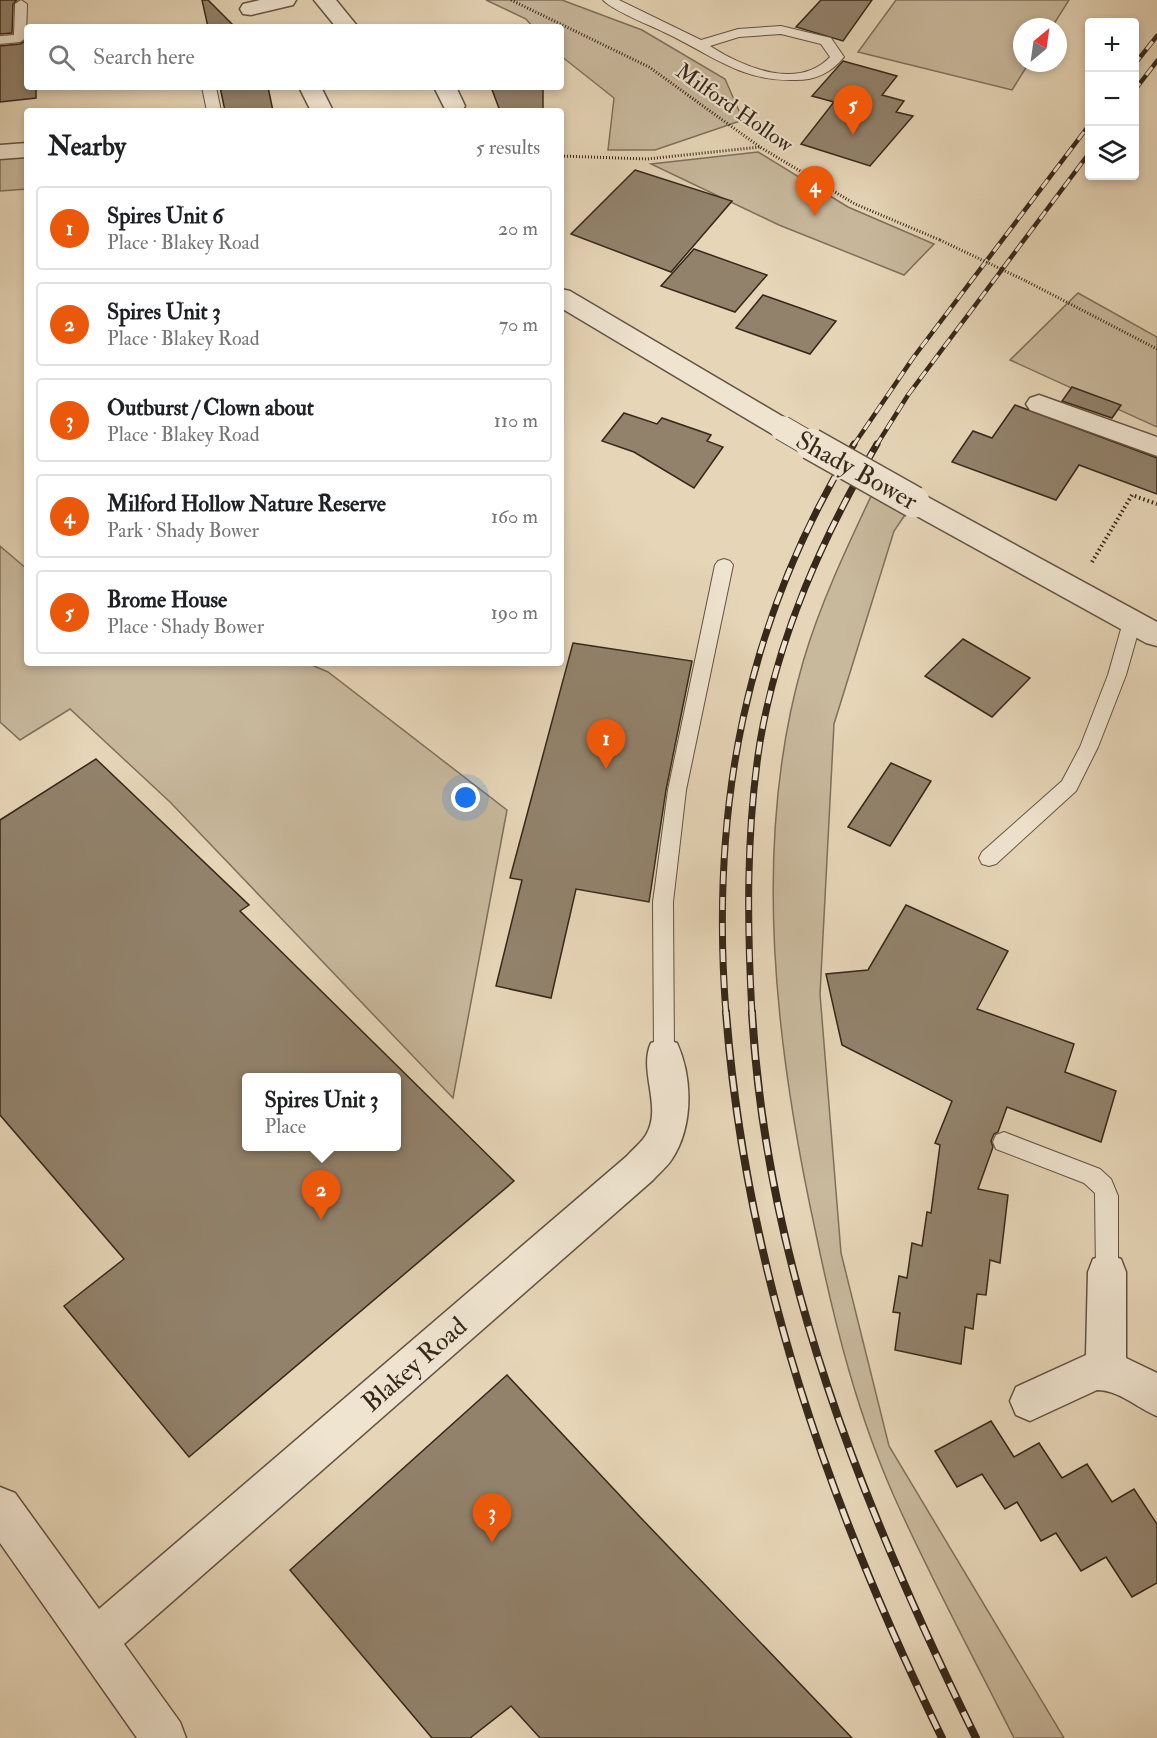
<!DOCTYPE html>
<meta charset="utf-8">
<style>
body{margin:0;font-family:"IM FELL Double Pica",serif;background:#f2f2f2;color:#202124}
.controls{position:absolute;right:18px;top:18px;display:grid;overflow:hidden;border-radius:6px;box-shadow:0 3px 9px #0003}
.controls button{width:54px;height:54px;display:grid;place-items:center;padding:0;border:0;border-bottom:2px solid #e0e0e0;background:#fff;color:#202124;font:30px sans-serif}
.compass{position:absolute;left:1013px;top:18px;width:54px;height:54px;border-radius:50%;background:#fff;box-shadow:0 3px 9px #0003;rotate:29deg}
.you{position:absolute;left:466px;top:798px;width:21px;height:21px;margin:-15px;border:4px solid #fff;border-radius:50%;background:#1a73e8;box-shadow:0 0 0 9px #1a73e833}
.badge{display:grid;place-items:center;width:39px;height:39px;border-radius:50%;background:#ea580c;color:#fff;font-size:20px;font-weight:700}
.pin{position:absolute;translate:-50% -50px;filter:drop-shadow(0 2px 3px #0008)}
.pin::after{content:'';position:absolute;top:32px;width:21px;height:18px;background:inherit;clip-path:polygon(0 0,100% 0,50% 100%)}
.popup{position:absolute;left:242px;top:1073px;width:159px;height:78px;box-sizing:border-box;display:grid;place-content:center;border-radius:6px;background:#fff;filter:drop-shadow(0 2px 4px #0005);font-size:20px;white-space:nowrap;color:#757577}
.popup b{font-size:22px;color:#202124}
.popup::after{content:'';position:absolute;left:50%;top:100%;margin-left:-12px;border:12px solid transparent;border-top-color:#fff}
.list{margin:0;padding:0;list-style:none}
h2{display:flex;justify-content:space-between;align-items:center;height:78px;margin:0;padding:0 24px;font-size:26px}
h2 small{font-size:20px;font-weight:400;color:#757577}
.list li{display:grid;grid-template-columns:39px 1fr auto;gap:18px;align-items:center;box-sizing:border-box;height:84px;margin:0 12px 12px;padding:0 12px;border:2px solid #e0e0e0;border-radius:6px}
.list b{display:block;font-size:22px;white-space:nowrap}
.list p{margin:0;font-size:20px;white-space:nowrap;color:#757577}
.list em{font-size:20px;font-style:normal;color:#757577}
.icon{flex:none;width:33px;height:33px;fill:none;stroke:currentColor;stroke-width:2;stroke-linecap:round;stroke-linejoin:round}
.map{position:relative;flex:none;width:1157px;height:1738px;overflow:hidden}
.search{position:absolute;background:#fff;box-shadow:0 3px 9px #0003;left:24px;top:24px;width:540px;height:66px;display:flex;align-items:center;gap:15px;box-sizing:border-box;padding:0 21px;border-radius:6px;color:#757577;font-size:22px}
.panel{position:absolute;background:#fff;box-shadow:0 3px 9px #0003;left:24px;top:108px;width:540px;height:558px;border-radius:6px}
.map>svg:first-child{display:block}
.green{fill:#c8b89c;stroke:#7f705b;stroke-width:1.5}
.building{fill:#92826c;stroke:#36281a;stroke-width:1.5;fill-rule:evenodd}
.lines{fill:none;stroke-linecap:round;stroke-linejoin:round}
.lane-casing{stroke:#625341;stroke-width:2}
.street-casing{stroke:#625341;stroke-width:3}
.path-far1{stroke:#36281a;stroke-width:3;stroke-dasharray:1 2;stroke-linecap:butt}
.path{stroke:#36281a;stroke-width:4;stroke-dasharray:1.5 3;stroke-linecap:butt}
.lane{fill:#efe4d0;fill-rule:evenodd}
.street{fill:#efe4d0;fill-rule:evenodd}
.rail-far2-casing{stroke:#36281a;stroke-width:4.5}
.rail-far1-casing{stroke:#36281a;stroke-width:7}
.rail-casing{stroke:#36281a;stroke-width:8}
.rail-far2{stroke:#efe4d0;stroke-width:3;stroke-dasharray:10;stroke-linecap:butt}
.rail-far1{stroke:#efe4d0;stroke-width:4.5;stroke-dasharray:13;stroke-linecap:butt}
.rail{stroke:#efe4d0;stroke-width:5;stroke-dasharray:16;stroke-linecap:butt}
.street-bridge-far1-casing{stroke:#625341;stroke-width:26;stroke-linecap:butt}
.street-bridge-casing{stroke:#625341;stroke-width:34;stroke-linecap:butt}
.path-bridge{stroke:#36281a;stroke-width:3;stroke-dasharray:1 2;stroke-linecap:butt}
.street-bridge-far1{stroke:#efe4d0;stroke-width:24}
.street-bridge{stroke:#efe4d0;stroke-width:31}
.labels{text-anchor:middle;stroke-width:4.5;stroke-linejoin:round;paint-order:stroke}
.far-street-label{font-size:22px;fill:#36281a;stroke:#efe4d0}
.street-label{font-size:26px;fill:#36281a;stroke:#efe4d0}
</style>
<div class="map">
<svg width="1157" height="1738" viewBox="0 0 1157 1738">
<rect width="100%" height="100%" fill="#e6d5b7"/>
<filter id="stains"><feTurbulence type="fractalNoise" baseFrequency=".00333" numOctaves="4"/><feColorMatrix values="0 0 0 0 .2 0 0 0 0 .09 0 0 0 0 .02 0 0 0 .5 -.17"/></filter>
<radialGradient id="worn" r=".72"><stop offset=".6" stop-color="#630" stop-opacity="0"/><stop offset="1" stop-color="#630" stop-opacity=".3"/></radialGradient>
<g class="green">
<path d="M486,0H562L642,30L725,79L743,120L655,150H608L614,98L561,56V27H533L526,19Z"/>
<path d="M896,0H1069L1052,27H1022V63H1029L1012,90L858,52Z"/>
<path d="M758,152L848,207L934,244L904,275L779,225L651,164Z"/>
<path d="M27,154V189L0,191V156Z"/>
<path d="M1078,293L1157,337V427L1010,360Z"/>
<path d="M873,492L909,509L894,531L834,724L820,994L841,1253L889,1446L1064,1738H1014C975,1660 933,1583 897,1503C858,1417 835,1326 816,1234C776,1051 750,845 803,662C820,604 847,547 873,492Z"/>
<path d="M0,546L27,569V663H307L328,672L507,810L453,1098L170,802L70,709L20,740L0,722Z"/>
</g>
<g class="building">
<path d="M0,0H17L13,4L12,33L0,34Z"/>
<path d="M202,0H208L235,27H208Z"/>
<path d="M821,0H872L843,41L796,27Z"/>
<path d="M27,40V87H36V98L0,102V46L20,44Z"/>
<path d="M843,61L897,76L882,95L904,101L896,112L913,116L870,166L801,144L834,102L812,96Z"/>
<path d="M220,87H268L273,111H225Z"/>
<path d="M491,87H543V111H500Z"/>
<path d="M635,170L732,201L671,272L571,234Z"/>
<path d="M694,249L767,275L735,312L661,286Z"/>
<path d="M763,295L800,308L836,321L810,354L736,328Z"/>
<path d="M1072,387L1121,405L1112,418L1062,401Z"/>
<path d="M1015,405L1157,458V494L1079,465L1056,500L952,462L973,431L992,438Z"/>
<path d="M624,413L657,424L662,418L711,435L707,441L723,447L694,488L634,452L602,441Z"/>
<path d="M963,639L1030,678L992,717L925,676Z"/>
<path d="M573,643L692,661L666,790L649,902L576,889L551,998L496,986L522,880L510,878Z"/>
<path d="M96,759L249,905L240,911L514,1181L189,1457L64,1306L124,1259L0,1115V820ZM246,1077H396V1146H246Z"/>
<path d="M891,763L931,781L890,846L848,827Z"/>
<path d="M906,905L1008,951L977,1009L1074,1044L1065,1072L1116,1091L1101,1142L1007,1107L998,1132L994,1134L991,1141L993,1147L978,1189L1008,1195L1000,1263L990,1260L986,1295L977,1294L973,1329L965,1327L961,1364L895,1350L900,1313L893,1312L899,1276L907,1278L912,1243L922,1246L927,1212L931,1213L940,1145L935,1143L952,1101L842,1045L826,974L868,970Z"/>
<path d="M507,1375L640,1517L852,1738H540L511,1706L470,1738H432L290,1570Z"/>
<path d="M991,1421L1014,1457L1039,1443L1062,1478L1087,1464L1112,1502L1134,1489L1157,1524V1583L1132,1597L1106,1557L1081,1571L1056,1533L1041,1541L1017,1502L1005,1509L982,1474L957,1487L935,1451Z"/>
</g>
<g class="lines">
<g class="lane-casing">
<g id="lane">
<path d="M21,0L27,4L26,38L20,42L0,44V36L14,35L15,4Z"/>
<path d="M603,0H619L701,40L738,29L781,26L831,38L844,57C831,73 816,80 796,80C743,82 713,56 668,34C652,26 613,11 603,0ZM781,34L821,44L830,57C798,91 743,67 710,46L739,37Z"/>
<path d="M202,87H216L221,111H207Z"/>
<path d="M724,559L730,561L733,565L686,790L673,902L674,1054L671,1060L664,1063L657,1060L654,1054L653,902L668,790L715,565L718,561Z"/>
<path d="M1132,616L1138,617L1141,622L1126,675L1098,747L1076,791L996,864L989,866L982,864L979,858L982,852L1062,781L1080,747L1108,675L1123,622L1126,617Z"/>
<path d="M1004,1132L1100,1169L1111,1179L1118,1196V1272L1115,1280L1107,1283L1099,1280L1096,1272L1095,1193L1084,1183L996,1149L993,1142L996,1135Z"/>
</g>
</g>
<g class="street-casing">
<g id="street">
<path d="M260,0H296L293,5L251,15L243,14L240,9L243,4Z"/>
<path d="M314,0H336L358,27H336Z"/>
<path d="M299,87H321L333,111H311Z"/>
<path d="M434,87H456L465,106L462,111H446Z"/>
<path d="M27,143V157L0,159V145Z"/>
<path d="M561,289L570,291L792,422L796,428L792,434L782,437L772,434L561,308Z"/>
<path d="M1039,395L1157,437V456L1030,410L1026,404L1030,398Z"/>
<path d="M914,492L924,495L1157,622V646L1146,643L904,509L900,502L904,495Z"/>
<path d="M664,1039L677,1043C693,1078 693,1127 672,1159C667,1167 659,1173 653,1180L124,1644L180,1722L186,1738H137L0,1543V1487L15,1493L99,1609L627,1156C633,1149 641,1143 646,1135C663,1107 638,1071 651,1043Z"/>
<path d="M1107,1254L1121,1259L1126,1272V1358L1157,1373V1416C1137,1408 1119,1390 1097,1390L1030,1421L1016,1415L1010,1401L1016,1387L1086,1355L1088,1272L1093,1259Z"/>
</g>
</g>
<g class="path-far1">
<path d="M511,0L649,67L760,147L855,204L940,240"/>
<path d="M561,156L647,159L760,147"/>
<path d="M1026,281L1157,349"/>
</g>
<path class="path" d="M1092,562L1132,495L1157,504"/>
<use href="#lane" class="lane"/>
<use href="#street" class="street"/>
<g class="rail-far2-casing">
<g id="rail-far2">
<path d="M1134,65L1157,36"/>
<path d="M1134,91L1157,61"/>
<path d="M853,446L913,358L1090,124"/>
<path d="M876,446L908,395L1090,152"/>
</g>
</g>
<g class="rail-far1-casing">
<g id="rail-far1">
<path d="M726,1014C710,807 745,622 854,444"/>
<path d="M752,1014C747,924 746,831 760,742C778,635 823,537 877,444"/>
</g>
</g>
<g class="rail-casing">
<g id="rail">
<path d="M726,1012C746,1271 829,1506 942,1738"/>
<path d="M752,1012C766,1268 864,1511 976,1738"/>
</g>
</g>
<use href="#rail-far2" class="rail-far2"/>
<use href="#rail-far1" class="rail-far1"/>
<use href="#rail" class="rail"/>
<g class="street-bridge-far1-casing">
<path id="street-bridge-far1" d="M782,428L813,446"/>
</g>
<g class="street-bridge-casing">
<path id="street-bridge" d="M811,444L914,502"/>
</g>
<path class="path-bridge" d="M940,240L1026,281"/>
<use href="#street-bridge-far1" class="street-bridge-far1"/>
<use href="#street-bridge" class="street-bridge"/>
</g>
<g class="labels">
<g class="far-street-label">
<text transform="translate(735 107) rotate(35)" y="8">Milford Hollow</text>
</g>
<g class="street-label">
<text transform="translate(857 470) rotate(29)" y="9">Shady Bower</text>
<text transform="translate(414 1364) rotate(-41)" y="9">Blakey Road</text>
</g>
</g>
<rect width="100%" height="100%" filter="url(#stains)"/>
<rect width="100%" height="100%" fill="url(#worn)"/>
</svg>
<div class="controls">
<button>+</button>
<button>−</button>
<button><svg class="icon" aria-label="layers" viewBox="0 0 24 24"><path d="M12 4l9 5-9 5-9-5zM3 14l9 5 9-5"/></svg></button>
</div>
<svg class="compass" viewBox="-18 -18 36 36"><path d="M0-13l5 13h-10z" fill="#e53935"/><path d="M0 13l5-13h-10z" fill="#757577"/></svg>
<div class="you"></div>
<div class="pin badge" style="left:606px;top:769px">1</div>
<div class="pin badge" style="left:321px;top:1220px">2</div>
<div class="popup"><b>Spires Unit 3</b>Place</div>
<div class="pin badge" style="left:492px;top:1543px">3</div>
<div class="pin badge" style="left:815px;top:216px">4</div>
<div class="pin badge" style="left:853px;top:135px">5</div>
<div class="search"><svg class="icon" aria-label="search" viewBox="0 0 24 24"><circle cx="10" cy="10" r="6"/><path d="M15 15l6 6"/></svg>Search here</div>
<section class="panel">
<h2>Nearby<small>5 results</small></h2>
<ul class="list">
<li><span class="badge">1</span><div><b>Spires Unit 6</b><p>Place · Blakey Road</p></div><em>20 m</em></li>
<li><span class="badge">2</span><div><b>Spires Unit 3</b><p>Place · Blakey Road</p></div><em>70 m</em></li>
<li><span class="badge">3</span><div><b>Outburst / Clown about</b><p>Place · Blakey Road</p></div><em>110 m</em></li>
<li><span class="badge">4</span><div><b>Milford Hollow Nature Reserve</b><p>Park · Shady Bower</p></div><em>160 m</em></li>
<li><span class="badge">5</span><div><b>Brome House</b><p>Place · Shady Bower</p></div><em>190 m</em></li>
</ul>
</section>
</div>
